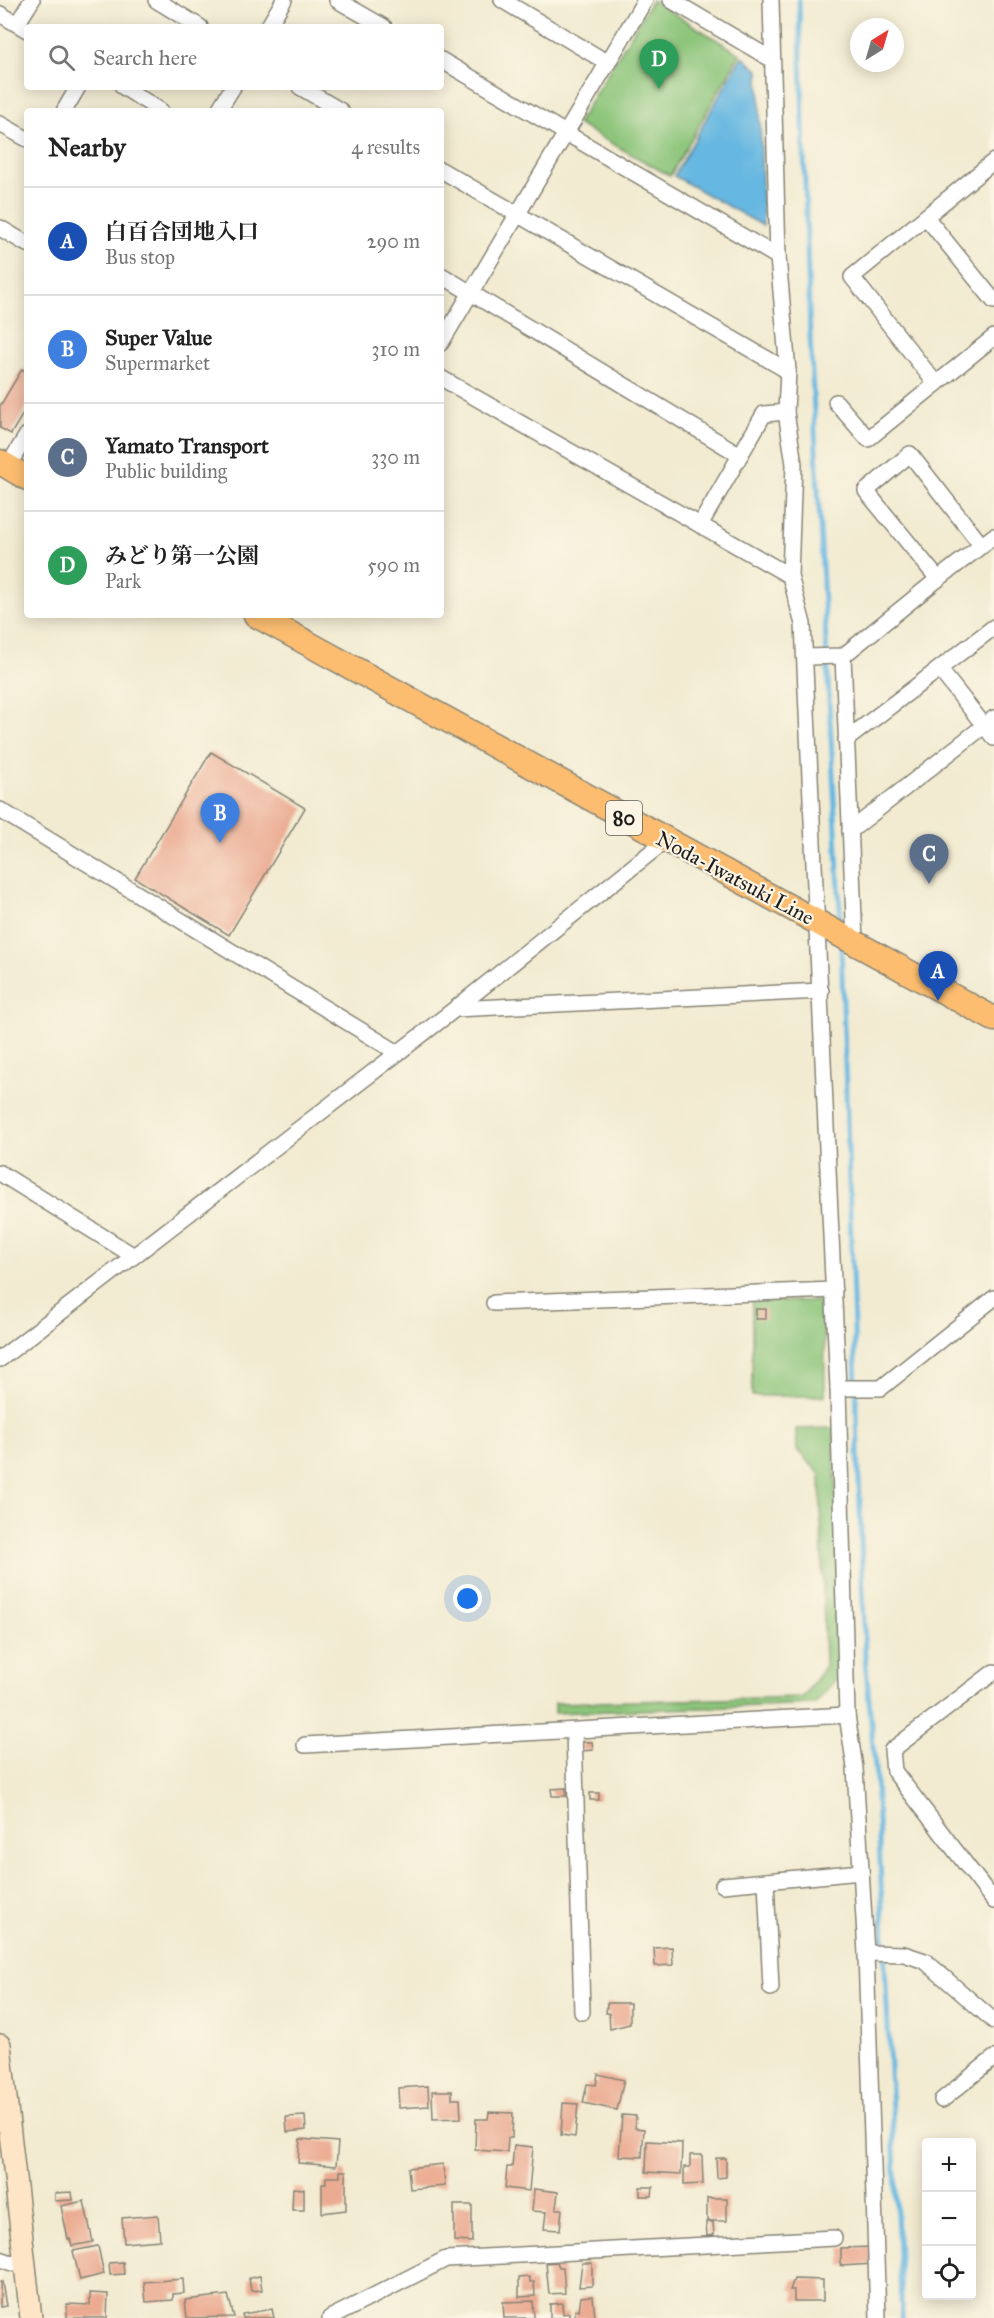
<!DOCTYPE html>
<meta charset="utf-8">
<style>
body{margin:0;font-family:"IM FELL Great Primer","Noto Serif JP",serif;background:#f6f6f6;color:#222}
.controls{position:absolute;right:18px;bottom:18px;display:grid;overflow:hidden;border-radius:6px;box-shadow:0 3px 15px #0003}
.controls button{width:54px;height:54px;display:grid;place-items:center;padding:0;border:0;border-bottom:2px solid #e0e0e0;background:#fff;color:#222;font:30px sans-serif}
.compass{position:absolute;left:850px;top:18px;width:54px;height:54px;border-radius:50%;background:#fff;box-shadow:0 3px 15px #0003;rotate:37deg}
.you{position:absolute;left:468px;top:1599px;width:21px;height:21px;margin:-15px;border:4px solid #fff;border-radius:50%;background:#1a73e8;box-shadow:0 0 0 9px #1a73e833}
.badge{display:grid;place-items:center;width:39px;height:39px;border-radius:50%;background:#d1495b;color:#fff;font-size:20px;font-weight:700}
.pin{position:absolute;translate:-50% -50px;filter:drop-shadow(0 2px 3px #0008)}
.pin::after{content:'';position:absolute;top:32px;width:21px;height:18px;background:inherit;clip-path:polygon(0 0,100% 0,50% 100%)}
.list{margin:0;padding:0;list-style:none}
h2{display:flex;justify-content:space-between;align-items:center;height:78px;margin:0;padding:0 24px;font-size:26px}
h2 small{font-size:20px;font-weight:400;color:#767676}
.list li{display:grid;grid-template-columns:39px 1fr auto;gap:18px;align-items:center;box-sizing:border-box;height:108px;padding:0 24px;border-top:2px solid #e0e0e0}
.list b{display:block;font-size:22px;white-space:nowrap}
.list p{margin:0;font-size:20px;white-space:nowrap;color:#767676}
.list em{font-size:20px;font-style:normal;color:#767676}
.icon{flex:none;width:33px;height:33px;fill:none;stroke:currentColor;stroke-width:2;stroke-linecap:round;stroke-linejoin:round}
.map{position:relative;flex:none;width:994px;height:2318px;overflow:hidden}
.search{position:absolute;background:#fff;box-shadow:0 3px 15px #0003;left:24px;top:24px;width:420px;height:66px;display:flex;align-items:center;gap:15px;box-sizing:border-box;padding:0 21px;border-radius:6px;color:#767676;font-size:22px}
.panel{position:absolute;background:#fff;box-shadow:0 3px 15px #0003;left:24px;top:108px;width:420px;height:510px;border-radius:6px}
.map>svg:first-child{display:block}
.green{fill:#8cc57a;stroke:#54704b;stroke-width:1.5}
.water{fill:#66b7e1;stroke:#416a7e;stroke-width:1.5}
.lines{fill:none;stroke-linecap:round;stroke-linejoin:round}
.stream{stroke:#66b7e1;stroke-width:5}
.building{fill:#ebab92}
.street-casing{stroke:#878476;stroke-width:18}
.secondary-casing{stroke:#878476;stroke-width:24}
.primary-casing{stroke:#878476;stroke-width:27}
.street{stroke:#fff;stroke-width:15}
.secondary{stroke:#fee5c5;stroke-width:21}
.primary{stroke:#fcbd6f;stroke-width:24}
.labels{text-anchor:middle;stroke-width:4.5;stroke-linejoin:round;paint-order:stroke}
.shield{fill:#fcf5e5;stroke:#5f5d58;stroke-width:1.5}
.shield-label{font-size:20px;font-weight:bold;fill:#1c1c1c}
.street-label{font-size:21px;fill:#1c1c1c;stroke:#fcf5e5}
</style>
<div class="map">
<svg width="994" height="2318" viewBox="0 0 994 2318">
<rect width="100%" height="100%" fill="#fcf5e5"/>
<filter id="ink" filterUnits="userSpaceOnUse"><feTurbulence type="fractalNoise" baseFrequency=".0167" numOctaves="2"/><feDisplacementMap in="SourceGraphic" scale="12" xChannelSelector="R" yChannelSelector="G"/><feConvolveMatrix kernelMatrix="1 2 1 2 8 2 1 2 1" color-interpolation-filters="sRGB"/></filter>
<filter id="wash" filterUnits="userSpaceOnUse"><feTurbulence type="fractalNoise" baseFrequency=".008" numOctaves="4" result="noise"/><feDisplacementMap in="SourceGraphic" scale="24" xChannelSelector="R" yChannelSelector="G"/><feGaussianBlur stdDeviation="1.35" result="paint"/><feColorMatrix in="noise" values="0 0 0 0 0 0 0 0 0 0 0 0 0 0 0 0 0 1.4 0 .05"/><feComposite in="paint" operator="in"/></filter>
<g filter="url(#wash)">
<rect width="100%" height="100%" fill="#f2ebd1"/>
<g class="green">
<path d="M652,0L740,54L670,176L577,124Z"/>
<path d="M752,1301H824L825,1396H752Z"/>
<path d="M834,1428L841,1673L815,1704L555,1713V1703L803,1697L825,1666L820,1474L797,1450L796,1429Z"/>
</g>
<path class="water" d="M742,56L759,71L763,226L674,176Z"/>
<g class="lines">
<g class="stream">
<path d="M799,0L810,335L841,927"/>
<path d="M841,943L865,1656L876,1778L902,2318"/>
</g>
</g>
<g id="blocks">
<g class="building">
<path d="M22,369L27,372V407L11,434L0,428V406Z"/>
<path d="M211,752L305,808L229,935L135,878Z"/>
<rect x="756" y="1309" width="10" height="10"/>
<path d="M582,1742H592L593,1750L582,1751Z"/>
<path d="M566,1788V1796H552L551,1789Z"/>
<rect x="590" y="1793" width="9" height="7"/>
<path d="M672,1947L673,1965L655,1966L654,1948Z"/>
<path d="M607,2003H630V2024L610,2029L609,2013H606Z"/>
<path d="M598,2074L624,2080L617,2110L583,2103L587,2084L596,2085Z"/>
<path d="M428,2086L429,2106L399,2108L398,2088Z"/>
<path d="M432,2091H452V2099H460L461,2118L433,2119Z"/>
<path d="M563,2103L578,2104L575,2137L561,2135Z"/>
<path d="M489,2112L513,2113L512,2138H508L507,2152L475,2150L476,2119H488Z"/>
<path d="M622,2115L636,2116L635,2128L644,2129L642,2157L619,2156Z"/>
<path d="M305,2116L306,2130L287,2132L286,2117Z"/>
<path d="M300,2139L338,2142L336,2166L298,2163Z"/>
<path d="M647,2141L682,2143L681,2174L646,2172Z"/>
<path d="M514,2145L533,2147L529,2191L505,2188L507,2167H512Z"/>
<path d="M690,2155H702L703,2184L684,2185V2167H690Z"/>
<path d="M716,2158H726V2177L717,2178Z"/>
<path d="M443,2164L445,2186L410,2189L408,2168Z"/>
<path d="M340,2171H346V2210L322,2213V2183H326V2177H340Z"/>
<path d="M640,2187H653L652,2196H640Z"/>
<path d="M293,2188L304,2189V2210H292Z"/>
<path d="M534,2189L558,2192L556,2209H562L560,2230L544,2229L546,2212L532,2211Z"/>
<path d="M72,2192L73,2200L55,2201V2193Z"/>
<rect x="707" y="2198" width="20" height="23"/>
<path d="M84,2201L93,2242L72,2246L70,2239H68L61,2206Z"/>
<path d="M454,2205H472V2242L454,2241Z"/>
<path d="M158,2215L160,2240L124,2243L122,2218Z"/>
<path d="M706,2222H713L714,2235L707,2236Z"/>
<path d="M98,2246L104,2274L80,2280L73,2251Z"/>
<path d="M874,2247V2264L841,2266V2248Z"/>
<path d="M123,2262L124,2274L110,2275L109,2263Z"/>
<path d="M557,2262L559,2267H563L565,2293L549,2294L546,2263Z"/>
<path d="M582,2263H592V2286L579,2287Z"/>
<path d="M260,2276L262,2290L251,2291L249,2278Z"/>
<path d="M530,2277V2282H534L535,2296L519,2297V2278Z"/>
<path d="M183,2279L184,2293L173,2294V2300L146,2302L144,2282Z"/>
<path d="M794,2279L823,2280V2301H794V2290H790Z"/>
<path d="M0,2282H2L6,2306L0,2307Z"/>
<path d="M90,2293L108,2294L107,2318H67V2304L90,2305Z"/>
<path d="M228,2295L234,2317L187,2318L185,2300Z"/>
<path d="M593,2296L595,2318H575V2310H579L581,2297Z"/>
<path d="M533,2301L534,2318H504L503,2302Z"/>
<path d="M562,2303L563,2314L569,2313V2318H550V2304Z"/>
<path d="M272,2309L274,2318H243L242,2314Z"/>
</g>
</g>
</g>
<g filter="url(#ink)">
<use href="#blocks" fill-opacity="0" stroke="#878476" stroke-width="1.5"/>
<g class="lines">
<g class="street-casing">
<g id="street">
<path d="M156,0L200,27"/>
<path d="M337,0L384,27"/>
<path d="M502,0L608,63"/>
<path d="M671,0L771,59"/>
<path d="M771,0L778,257L788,371L786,412L794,464L790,576L803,624L838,1388L847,1715L855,1768L866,1953L878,2318"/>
<path d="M0,14L27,30"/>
<path d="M17,24L32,0"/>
<path d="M268,27L284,0"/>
<path d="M441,60L778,257"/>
<path d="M123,87L161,111"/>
<path d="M300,87L341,111"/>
<path d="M64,111L78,87"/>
<path d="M218,111L233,87"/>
<path d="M0,124L27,139"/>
<path d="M441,170L788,371"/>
<path d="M926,217L994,301"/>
<path d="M0,228L27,244"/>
<path d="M441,275L740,455"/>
<path d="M441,343L645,0"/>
<path d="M441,378L790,576"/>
<path d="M936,384L852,277L994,161"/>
<path d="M836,402L868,439L994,337"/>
<path d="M8,466L27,435"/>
<path d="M700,525L764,414L786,412"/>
<path d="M982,546L910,454L866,491L938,579L994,536"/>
<path d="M843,656L855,942"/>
<path d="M805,657L843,656L938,579"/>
<path d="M940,670L994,738"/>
<path d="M846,740L994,627"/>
<path d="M0,810L398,1053"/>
<path d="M850,831L994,718"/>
<path d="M455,1009L821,991"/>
<path d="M0,1173L134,1256"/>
<path d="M494,1303L834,1290"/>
<path d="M0,1359L455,1009L665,841"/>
<path d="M838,1388H881L994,1298"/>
<path d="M994,1672L892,1750L894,1771L994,1901"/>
<path d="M574,1731L582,2012"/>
<path d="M305,1745L847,1715"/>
<path d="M766,1881L771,1988"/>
<path d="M723,1885L861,1872"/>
<path d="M866,1953L904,1954L925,1961L994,2021"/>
<path d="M942,2100L994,2058"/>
<path d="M0,2259L24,2267"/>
<path d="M330,2318L446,2259L834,2238"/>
</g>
</g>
<g class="secondary-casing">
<path id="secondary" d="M0,2045L31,2318"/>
</g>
<g class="primary-casing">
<g id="primary">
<path d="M0,462L27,478"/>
<path d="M256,615L994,1019"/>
</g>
</g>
<use href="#street" class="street"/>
<use href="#secondary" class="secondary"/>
<use href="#primary" class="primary"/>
</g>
</g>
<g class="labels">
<rect class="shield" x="606" y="801" width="36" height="34" rx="4.5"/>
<g class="shield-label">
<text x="624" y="825">80</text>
</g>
<g class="street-label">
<text transform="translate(735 878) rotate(28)" y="7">Noda-Iwatsuki Line</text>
</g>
</g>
</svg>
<div class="controls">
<button>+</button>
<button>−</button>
<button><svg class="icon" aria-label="locate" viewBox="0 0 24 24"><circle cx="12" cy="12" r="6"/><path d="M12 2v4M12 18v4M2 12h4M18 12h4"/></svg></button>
</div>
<svg class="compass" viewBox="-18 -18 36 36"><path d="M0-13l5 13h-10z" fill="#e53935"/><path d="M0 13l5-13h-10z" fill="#767676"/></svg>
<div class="you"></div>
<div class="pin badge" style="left:938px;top:1001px;background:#1a4fb4">A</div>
<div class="pin badge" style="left:220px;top:843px;background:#3f7fe0">B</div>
<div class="pin badge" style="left:929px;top:884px;background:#5c6f8a">C</div>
<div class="pin badge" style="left:659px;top:89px;background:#2e9e5b">D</div>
<div class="search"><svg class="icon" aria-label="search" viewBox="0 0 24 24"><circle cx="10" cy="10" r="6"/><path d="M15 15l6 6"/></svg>Search here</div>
<section class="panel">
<h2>Nearby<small>4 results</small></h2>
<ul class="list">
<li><span class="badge" style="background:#1a4fb4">A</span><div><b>白百合団地入口</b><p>Bus stop</p></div><em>290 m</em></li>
<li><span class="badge" style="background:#3f7fe0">B</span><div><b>Super Value</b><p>Supermarket</p></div><em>310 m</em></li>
<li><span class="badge" style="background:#5c6f8a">C</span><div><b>Yamato Transport</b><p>Public building</p></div><em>330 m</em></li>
<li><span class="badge" style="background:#2e9e5b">D</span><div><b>みどり第一公園</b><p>Park</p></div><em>590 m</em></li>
</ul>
</section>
</div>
